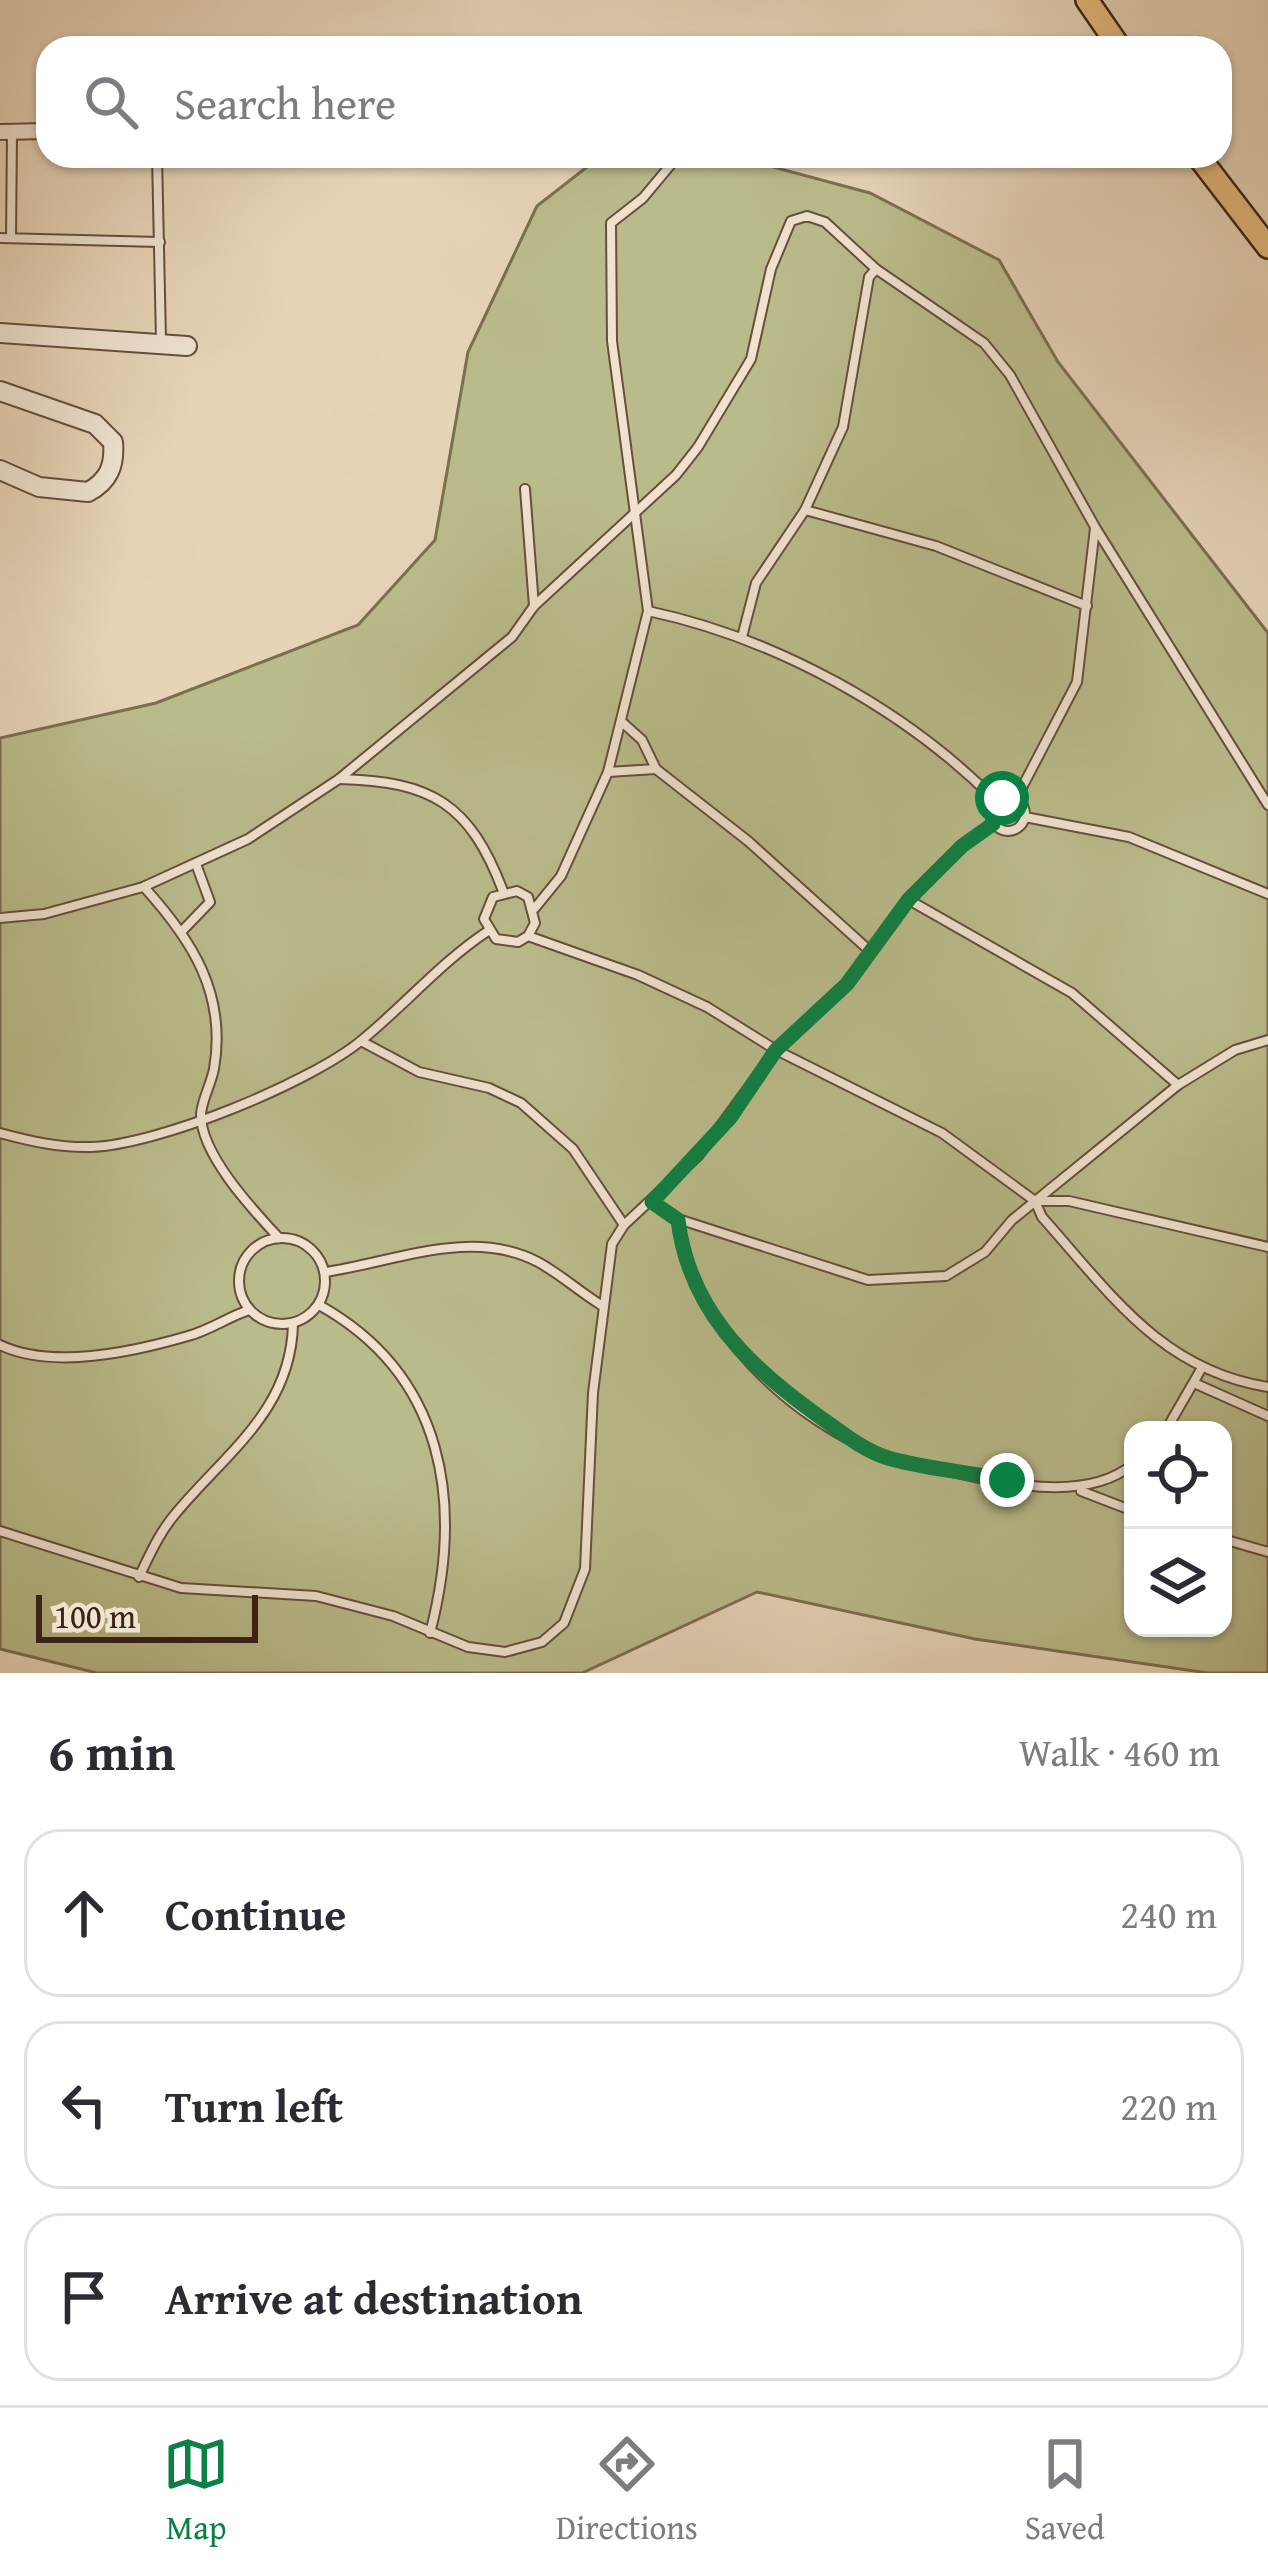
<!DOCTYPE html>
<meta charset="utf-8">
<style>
body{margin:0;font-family:"Gentium Book Plus",serif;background:#f7f7f7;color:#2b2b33}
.controls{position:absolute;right:36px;bottom:36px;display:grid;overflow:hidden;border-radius:24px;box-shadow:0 3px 9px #0004}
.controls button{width:108px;height:108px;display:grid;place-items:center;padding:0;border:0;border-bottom:3px solid #e1e1e2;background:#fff;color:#2b2b33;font:60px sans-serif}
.scale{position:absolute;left:36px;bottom:30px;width:222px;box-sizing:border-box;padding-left:12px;border:6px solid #3d2216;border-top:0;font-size:33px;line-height:42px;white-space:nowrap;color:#3d2216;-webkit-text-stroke:9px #efe3d0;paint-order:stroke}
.stop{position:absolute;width:36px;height:36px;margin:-27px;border:9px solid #0b8043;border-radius:50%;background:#fff}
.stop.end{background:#0b8043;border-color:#fff;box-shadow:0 3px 12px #0008}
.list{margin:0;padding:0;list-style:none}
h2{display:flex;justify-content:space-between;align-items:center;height:156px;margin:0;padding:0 48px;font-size:51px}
h2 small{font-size:39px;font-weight:400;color:#7c7c81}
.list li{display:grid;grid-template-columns:78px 1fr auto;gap:36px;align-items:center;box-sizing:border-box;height:168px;margin:0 24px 24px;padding:0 24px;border:3px solid #e1e1e2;border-radius:36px}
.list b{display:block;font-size:45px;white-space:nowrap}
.list em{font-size:39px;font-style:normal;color:#7c7c81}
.icon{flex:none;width:66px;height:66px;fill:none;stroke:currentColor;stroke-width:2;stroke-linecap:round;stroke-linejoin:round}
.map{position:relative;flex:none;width:1268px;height:1673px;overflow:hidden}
.search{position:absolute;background:#fff;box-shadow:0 3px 9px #0004;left:36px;right:36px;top:36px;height:132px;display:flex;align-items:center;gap:30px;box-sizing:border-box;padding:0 42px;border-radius:36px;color:#7c7c81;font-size:45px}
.sheet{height:732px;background:#fff}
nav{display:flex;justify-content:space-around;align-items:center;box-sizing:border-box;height:168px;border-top:3px solid #e1e1e2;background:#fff;font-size:33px;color:#7c7c81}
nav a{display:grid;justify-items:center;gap:6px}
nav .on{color:#0b8043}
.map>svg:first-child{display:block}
.green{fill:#babb8b;stroke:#7c6e50;stroke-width:3;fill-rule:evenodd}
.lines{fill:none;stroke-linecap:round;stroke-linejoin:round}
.service-casing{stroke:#674e3e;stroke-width:12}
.minor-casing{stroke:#674e3e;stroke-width:18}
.tertiary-casing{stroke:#674e3e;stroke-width:22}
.primary-casing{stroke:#3d2216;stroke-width:26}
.service{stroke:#efe3d0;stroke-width:8}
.minor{stroke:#efe3d0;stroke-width:14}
.tertiary{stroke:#efe3d0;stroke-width:18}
.primary{stroke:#e3ba7c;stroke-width:21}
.route{stroke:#0b8043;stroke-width:15}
</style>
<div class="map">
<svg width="1268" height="1673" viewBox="0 0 1268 1673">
<rect width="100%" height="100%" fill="#e6d4b7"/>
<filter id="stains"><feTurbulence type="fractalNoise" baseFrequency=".00167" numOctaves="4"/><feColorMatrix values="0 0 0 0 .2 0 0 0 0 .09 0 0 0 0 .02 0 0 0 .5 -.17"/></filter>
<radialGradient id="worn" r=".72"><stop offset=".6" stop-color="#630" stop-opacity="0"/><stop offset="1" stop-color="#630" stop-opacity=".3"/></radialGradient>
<path class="green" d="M601,156H732L870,193L999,260L1058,362L1268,633V1673H1208L975,1639L757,1592L582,1673H97L0,1649V738L156,703L358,625L435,540L468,352L537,206ZM1133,1430H1223V1628H1133Z"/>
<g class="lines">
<g class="service-casing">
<g id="service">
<path d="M157,156L161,340"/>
<path d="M0,238L160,242"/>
<path d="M11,238L12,133"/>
<path d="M525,489L534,606"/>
<path d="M805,510L936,546L1087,606"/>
<path d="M648,611C775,638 905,709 996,801"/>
<path d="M742,637L756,583L805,510L843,427L869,277L876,269"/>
<path d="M623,723L642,740L656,769L748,841L871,952"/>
<path d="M608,772L656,769"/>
<path d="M339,779C432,781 470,804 503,891"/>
<circle cx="1008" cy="814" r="17"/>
<path d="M1016,799L1077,682L1095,528"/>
<path d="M1025,817L1129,837L1268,894"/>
<path d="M144,887C192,940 227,994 214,1069C211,1084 202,1100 201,1114C200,1154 254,1211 279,1238"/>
<path d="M909,900L1072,993L1178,1085"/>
<path d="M535,908L561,876L608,772L648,611L612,341L611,223L643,198L678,156"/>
<path d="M0,918L44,914L143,887L248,839L339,779L512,637L534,606L676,475L698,447L751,359L771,269L791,221L807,216L825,222L876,269L984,343L1010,375L1095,527L1268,805"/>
<path d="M183,930L210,902L196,864"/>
<path d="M528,936L535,923L528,897L517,891L493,897L484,919L496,939L518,942L528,936L638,975L707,1007L776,1050L942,1133L1035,1201L1042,1217C1110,1293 1161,1370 1268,1387"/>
<path d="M361,1041L419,1072L489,1088L521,1103L573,1149L624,1225"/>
<path d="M0,1133C30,1141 59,1148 91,1147C158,1145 310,1083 362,1040C406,1004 441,962 488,931"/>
<path d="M1036,1201H1069L1268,1247"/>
<path d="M652,1202L678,1219L868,1280L946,1276L985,1252L1012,1220L1178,1085L1235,1050L1268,1040"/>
<path d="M678,1221C691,1327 792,1421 889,1458C959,1471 1075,1513 1133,1464"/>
<circle cx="282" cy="1281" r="43"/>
<path d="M325,1272C394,1262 472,1227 538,1262C560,1274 580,1292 601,1305"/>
<path d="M319,1305C445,1375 464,1503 430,1633"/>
<path d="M0,1345C53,1370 133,1352 188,1336C210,1330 228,1317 249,1310"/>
<path d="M1194,1383L1268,1416"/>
<path d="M1166,1430L1200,1371"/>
<path d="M1081,1491L1133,1511"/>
<path d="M0,1531L181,1588L316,1596L393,1616L468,1647L505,1652L542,1642L564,1623L585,1569L593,1393L612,1244L624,1225L699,1155L776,1050L847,984L909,900L962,846L993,824"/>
<path d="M1223,1539L1268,1552"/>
<path d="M139,1577C150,1554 160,1531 177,1512C227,1452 291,1410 293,1324"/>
</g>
</g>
<g class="minor-casing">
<path id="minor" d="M0,132L48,131"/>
</g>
<g class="tertiary-casing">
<g id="tertiary">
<path d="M0,333L187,346"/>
<path d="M0,391L95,424L113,442C115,465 109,481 88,492L39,487L0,470"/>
</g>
</g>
<g class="primary-casing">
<g id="primary">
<path d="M1087,0L1120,48"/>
<path d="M1198,156L1268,247"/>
</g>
</g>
<use href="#service" class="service"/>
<use href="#minor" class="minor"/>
<use href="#tertiary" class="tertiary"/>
<use href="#primary" class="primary"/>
</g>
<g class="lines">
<path class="route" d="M1002,798L992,808L993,824L962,846L909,899L847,984L776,1050L730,1118L652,1202L678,1220C689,1309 747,1365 817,1415C840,1431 862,1450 888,1458C926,1469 968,1472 1007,1480"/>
</g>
<rect width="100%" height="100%" filter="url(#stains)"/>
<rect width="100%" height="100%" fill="url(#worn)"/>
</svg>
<div class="controls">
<button><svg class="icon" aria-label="locate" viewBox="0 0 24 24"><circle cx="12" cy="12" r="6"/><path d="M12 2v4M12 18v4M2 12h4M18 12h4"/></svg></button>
<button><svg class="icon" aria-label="layers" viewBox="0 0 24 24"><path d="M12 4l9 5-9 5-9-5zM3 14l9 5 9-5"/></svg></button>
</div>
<div class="scale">100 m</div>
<div class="stop" style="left:1002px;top:798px"></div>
<div class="stop end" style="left:1007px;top:1480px"></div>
<div class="search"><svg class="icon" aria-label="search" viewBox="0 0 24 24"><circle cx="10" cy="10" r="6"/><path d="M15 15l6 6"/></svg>Search here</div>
</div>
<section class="sheet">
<h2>6 min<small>Walk · 460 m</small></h2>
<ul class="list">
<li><svg class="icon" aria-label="ahead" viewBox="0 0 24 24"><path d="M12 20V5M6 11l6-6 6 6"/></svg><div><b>Continue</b></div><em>240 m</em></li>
<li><svg class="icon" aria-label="left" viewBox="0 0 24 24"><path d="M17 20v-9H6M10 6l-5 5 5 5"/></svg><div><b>Turn left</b></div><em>220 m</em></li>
<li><svg class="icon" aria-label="arrive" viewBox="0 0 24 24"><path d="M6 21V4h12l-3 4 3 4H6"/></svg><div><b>Arrive at destination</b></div></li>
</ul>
</section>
<nav>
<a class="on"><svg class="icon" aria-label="map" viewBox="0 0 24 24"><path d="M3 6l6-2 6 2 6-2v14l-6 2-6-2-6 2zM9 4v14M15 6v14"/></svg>Map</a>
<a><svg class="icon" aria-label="directions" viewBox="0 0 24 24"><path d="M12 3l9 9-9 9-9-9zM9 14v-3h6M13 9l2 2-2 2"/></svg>Directions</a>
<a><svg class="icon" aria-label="saved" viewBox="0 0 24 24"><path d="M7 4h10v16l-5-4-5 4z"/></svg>Saved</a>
</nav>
